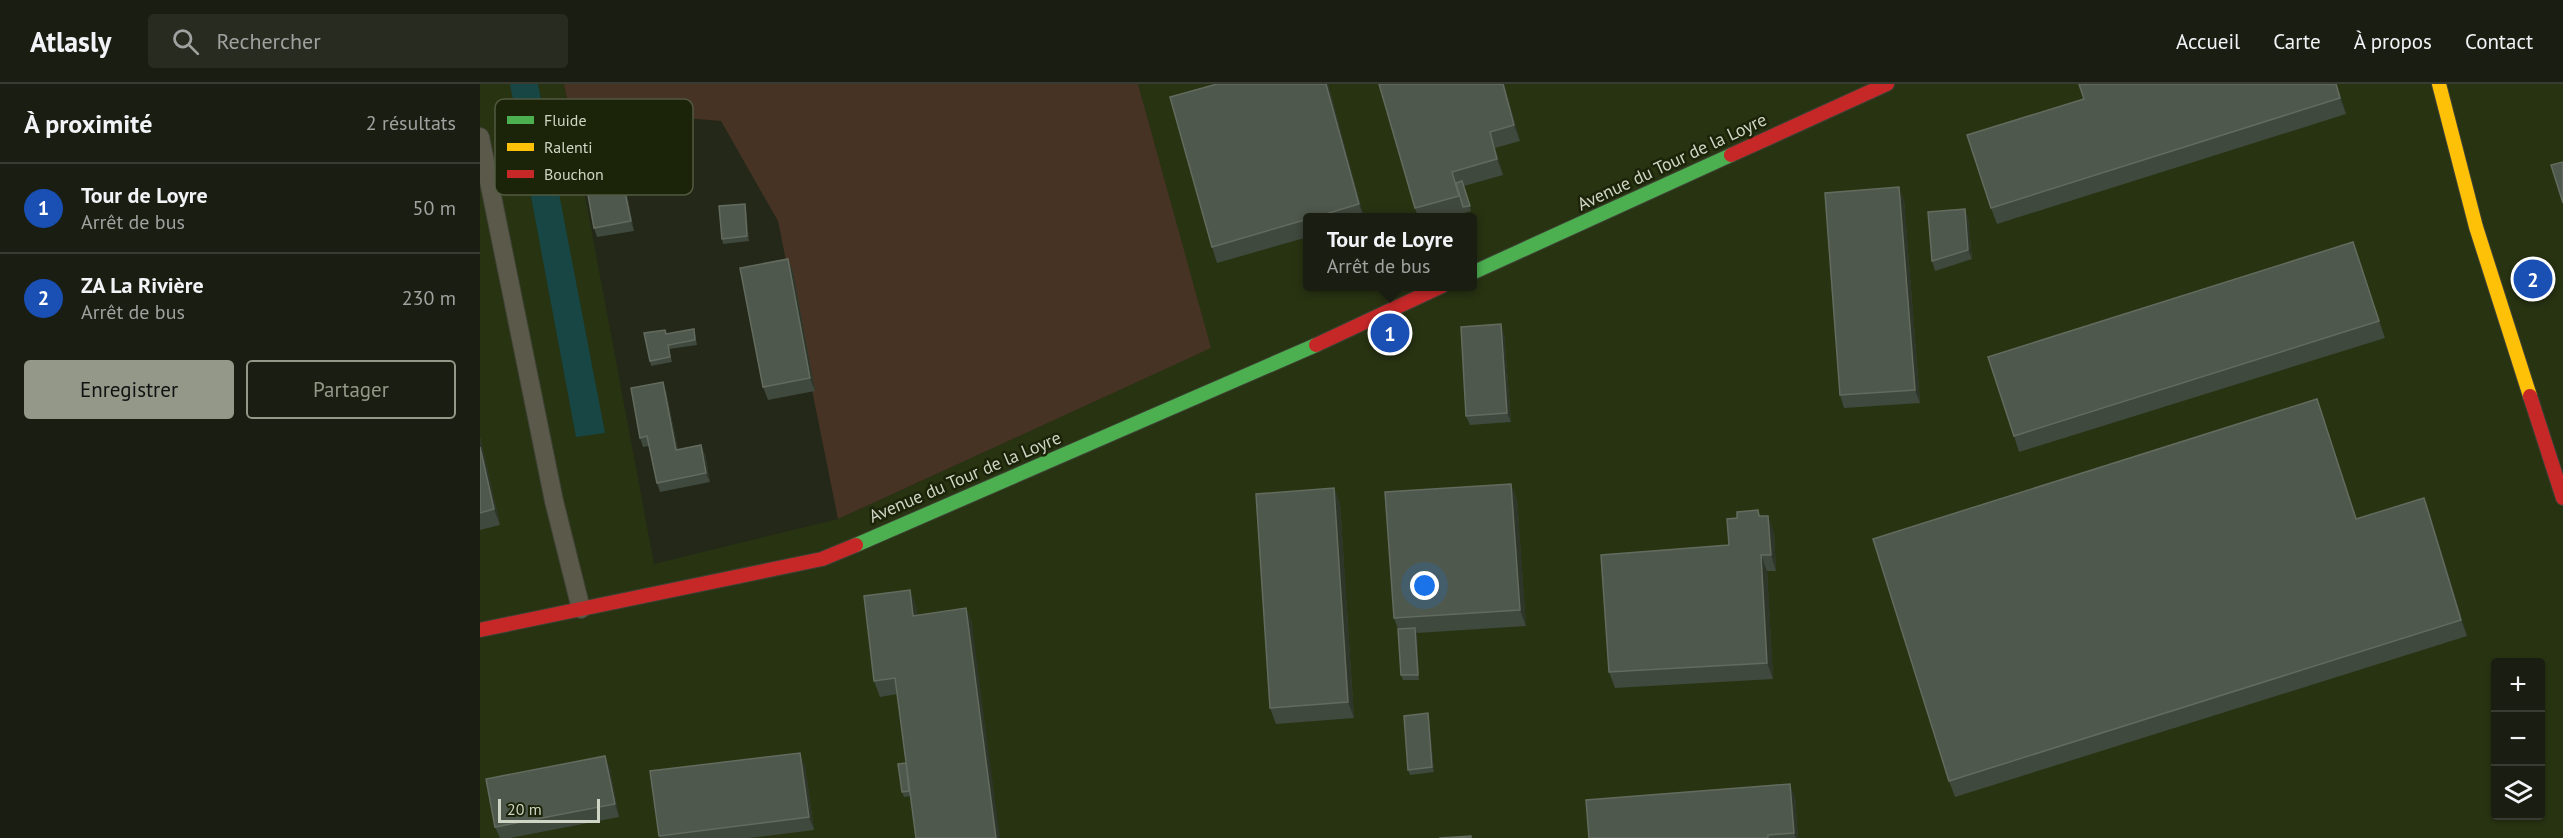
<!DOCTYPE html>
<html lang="fr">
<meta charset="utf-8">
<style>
body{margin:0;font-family:"PT Sans",sans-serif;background:#272b20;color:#f1f3f6}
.controls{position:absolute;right:18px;bottom:18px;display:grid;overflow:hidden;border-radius:6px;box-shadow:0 2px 4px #0004}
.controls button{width:54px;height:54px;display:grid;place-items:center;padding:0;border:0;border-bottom:2px solid #383c32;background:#1a1e12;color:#f1f3f6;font:30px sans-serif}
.scale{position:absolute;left:18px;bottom:15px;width:102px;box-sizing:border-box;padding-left:6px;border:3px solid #cfd5c4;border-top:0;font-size:16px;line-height:21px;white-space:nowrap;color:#cfd5c4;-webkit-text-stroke:4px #1b2408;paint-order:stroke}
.you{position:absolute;left:945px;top:502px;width:21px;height:21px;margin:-15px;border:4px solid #fff;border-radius:50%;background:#1a73e8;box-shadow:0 0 0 9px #1a73e833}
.badge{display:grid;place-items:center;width:39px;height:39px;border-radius:50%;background:#939888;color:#fff;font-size:20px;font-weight:700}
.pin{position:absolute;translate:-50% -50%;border:3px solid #fff;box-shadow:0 2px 6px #0006}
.popup{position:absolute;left:823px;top:129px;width:174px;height:78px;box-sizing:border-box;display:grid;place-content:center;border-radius:6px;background:#1a1e12;filter:drop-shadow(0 2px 4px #0005);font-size:20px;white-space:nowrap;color:#9fa29f}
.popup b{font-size:22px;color:#f1f3f6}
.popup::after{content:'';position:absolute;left:50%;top:100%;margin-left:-12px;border:12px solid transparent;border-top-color:#1a1e12}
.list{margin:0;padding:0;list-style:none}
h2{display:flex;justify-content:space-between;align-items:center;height:78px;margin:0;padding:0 24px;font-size:26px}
h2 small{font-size:20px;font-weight:400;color:#9fa29f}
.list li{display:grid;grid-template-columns:39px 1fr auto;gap:18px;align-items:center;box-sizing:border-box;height:90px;padding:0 24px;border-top:2px solid #383c32}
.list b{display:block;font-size:22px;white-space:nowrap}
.list p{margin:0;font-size:20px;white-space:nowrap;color:#9fa29f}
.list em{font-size:20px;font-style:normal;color:#9fa29f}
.actions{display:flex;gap:12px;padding:18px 24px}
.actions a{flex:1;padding:14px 0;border:2px solid #939888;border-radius:6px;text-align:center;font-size:21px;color:#939888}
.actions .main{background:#939888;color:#111}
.icon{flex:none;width:33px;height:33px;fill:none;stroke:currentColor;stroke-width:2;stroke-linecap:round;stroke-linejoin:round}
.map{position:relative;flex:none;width:2083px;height:754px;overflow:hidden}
header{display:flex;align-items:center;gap:36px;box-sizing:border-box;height:84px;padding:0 30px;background:#1a1e12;border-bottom:2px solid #383c32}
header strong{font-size:28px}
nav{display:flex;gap:33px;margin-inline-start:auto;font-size:21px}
.search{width:420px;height:54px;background:#272b20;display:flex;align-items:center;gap:15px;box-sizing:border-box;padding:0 21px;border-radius:6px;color:#9fa29f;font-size:22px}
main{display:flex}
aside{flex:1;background:#1a1e12}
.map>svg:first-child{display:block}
.built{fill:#283312;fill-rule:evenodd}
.green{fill:#463324}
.water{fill:#174645}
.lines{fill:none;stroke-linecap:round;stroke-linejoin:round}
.lane-casing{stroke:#3e4235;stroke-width:20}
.fast-casing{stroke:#3e4235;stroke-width:16}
.slow-casing{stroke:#3e4235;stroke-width:16}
.jam-casing{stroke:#3e4235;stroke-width:16}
.lane{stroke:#5b594a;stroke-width:18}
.fast{stroke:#4caf50;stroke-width:14}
.slow{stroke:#ffc107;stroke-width:14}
.jam{stroke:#c62828;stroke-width:14}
.wall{fill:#40493e}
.shaded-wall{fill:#2e3529}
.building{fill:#4f584c;stroke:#636b5f;stroke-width:1.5}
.labels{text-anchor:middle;stroke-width:5;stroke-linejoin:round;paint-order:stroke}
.street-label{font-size:18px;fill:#cfd5c4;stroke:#1b2408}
.key{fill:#1b2408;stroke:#515940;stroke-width:1.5}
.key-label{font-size:16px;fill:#cfd5c4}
</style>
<header>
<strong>Atlasly</strong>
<div class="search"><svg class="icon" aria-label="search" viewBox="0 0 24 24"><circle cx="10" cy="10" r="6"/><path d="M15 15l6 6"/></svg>Rechercher</div>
<nav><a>Accueil</a><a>Carte</a><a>À propos</a><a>Contact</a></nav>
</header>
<main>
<aside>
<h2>À proximité<small>2 résultats</small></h2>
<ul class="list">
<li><span class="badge" style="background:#1a4fb4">1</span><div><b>Tour de Loyre</b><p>Arrêt de bus</p></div><em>50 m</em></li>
<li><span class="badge" style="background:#1a4fb4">2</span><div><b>ZA La Rivière</b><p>Arrêt de bus</p></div><em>230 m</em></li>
</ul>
<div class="actions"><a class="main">Enregistrer</a><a>Partager</a></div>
</aside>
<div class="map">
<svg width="2083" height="754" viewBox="0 0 2083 754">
<rect width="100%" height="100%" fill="#232818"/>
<path class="built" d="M0,0H84L174,480L358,435L730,264L658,0H2083V754H0ZM828,134H992V202H828ZM2016,578H2060V732H2016Z"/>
<path class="green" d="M84,0H658L731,264L358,435L298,137L241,37L89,24Z"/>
<path class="water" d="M30,0H58L125,349L96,353Z"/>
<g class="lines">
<g class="lane-casing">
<path id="lane" d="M0,53L74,417L101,525"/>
</g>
<g class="fast-casing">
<g id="fast">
<path d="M992,189L1251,71"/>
<path d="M376,461L836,261"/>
</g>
</g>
<g class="slow-casing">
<path id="slow" d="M1959,0L1996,143L2050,312"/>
</g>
<g class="jam-casing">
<g id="jam">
<path d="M1251,71L1407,0"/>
<path d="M836,261L962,202"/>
<path d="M2050,312L2083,414"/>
<path d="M0,546L342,475L376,461"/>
</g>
</g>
<use href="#lane" class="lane"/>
<use href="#fast" class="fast"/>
<use href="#slow" class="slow"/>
<use href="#jam" class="jam"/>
</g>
<g class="wall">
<path d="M848,0L884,134H828V153L737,179L732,163Z"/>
<path d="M1024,0L1040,57L1015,64L1023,91L984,102L991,127L965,134H938L935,124Z"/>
<path d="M1857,0L1866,30L1517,140L1511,124L1604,15Z"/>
<path d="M132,60L139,69L154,147L117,153L114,144Z"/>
<path d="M1424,116L1440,319L1364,324L1360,311Z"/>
<path d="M265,120L266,125L269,157L243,160L242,155Z"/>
<path d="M1488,134L1492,175L1455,187L1452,177Z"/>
<path d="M1879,174L1905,254L1539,368L1534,352Z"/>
<path d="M308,175L313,188L335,307L288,316L283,303Z"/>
<path d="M1024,249L1031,338L990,341L986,332Z"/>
<path d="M186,250H215L217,261L189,265L192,278L171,282L170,277Z"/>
<path d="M186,307L198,366L225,370L230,398L180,408L177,399L169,362L163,363L160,354Z"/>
<path d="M1837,315L1877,435L1944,414L1950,430L1987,552L1475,713L1469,697Z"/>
<path d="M0,353L20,441L0,446Z"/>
<path d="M1031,400L1037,416L1046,542L937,549L939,596H923L921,591L918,545L914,534Z"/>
<path d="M854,404L860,420L874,634L796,640L790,624Z"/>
<path d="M1278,426L1280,432L1294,448L1296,487H1287L1293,595L1135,604L1129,588L1249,461L1257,434Z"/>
<path d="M436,522L437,531L486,524L492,540L430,712L424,713L422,708L426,679L417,610L400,613L394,597Z"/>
<path d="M949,634L954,688L930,691L928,686Z"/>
<path d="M325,682L334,746L269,754H180L179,752Z"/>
<path d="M130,685L139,733L30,754H20L15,743Z"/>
<path d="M1315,713L1318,754H1109Z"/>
</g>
<g class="shaded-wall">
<path d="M846,0H848L884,134L879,120Z"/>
<path d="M1023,0H1024L1040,57L1034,41Z"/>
<path d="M1856,0H1857L1866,30L1860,14Z"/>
<path d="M1010,48L1015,64L1023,91L1017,75Z"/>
<path d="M135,60L139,69L154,147L151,137Z"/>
<path d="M1419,103L1424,116L1440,319L1435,306Z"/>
<path d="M265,120L266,125L269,157L267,152Z"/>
<path d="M1485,125L1488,134L1492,175L1488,166Z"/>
<path d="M1873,158L1879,174L1905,254L1899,237Z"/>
<path d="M308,175L313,188L335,307L330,294Z"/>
<path d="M1021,240L1024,249L1031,338L1027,329Z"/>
<path d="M183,298L186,307L200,375L196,366Z"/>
<path d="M1837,315L1843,331L1882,452L1876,435Z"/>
<path d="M0,353L20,441L14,425L0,363Z"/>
<path d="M221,361L225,370L230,398L226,389Z"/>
<path d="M1031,400L1037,416L1046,542L1040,526Z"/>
<path d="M854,404L860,420L874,634L868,618Z"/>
<path d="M1944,414L1950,430L1987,552L1981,536Z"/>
<path d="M1288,432L1294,448L1296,487L1291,471Z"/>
<path d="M1281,471L1287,487L1293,595L1287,579Z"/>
<path d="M430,506L436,522L439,548L433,532Z"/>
<path d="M486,524L492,540L520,754H516Z"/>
<path d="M935,544L937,549L939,596L938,591Z"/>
<path d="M948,629L949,634L954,688L952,683Z"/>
<path d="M320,669L325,682L334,746L329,733Z"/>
<path d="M125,672L130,685L139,733L135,720Z"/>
<path d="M1310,700L1315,713L1318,754H1316L1314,749Z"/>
</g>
<g class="building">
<path d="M737,0H846L879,120L832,134H828V135L732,163L690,13Z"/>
<path d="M899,0H1023L1034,41L1010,48L1017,75L972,88L979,112L935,124Z"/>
<path d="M1599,0H1856L1860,14L1511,124L1487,51L1604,15Z"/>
<path d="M128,49L131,60H135L151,137L114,144L98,56Z"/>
<path d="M2083,78V119L2071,81Z"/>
<path d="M982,97L990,122L983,123L976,99Z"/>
<path d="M1419,103L1435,306L1360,311L1345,109Z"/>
<path d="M265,120L267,152L242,155L239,122Z"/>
<path d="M1485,125L1488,166L1452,177L1448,128Z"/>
<path d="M1873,158L1899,237L1534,352L1508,273Z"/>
<path d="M308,175L330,294L283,303L260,184Z"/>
<path d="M1021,240L1027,329L986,332L981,243Z"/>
<path d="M214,245L215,256L188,261L190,273L170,277L164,249L185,246L186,250Z"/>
<path d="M183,298L196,366L221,361L226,389L177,399L167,352L160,354L151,304Z"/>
<path d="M1837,315L1876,435L1944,414L1981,536L1469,697L1393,455Z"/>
<path d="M0,363L14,425L0,429Z"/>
<path d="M1031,400L1040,526L914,534L905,408Z"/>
<path d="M854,404L868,618L790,624L776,410Z"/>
<path d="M1278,426L1279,432H1288L1291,471H1281L1287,579L1129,588L1121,471L1249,461L1247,435L1257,434V428Z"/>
<path d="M430,506L433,532L486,524L516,754H436L415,594L394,597L384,512Z"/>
<path d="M935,544L938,591H921L918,545Z"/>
<path d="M948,629L952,683L928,686L924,632Z"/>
<path d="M320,669L329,733L179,752L170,687Z"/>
<path d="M125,672L135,720L15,743L6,695Z"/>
<path d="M426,679L429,707L422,708L418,680Z"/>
<path d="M1310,700L1314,749L1288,751V754H1109L1106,716Z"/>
<path d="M991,752V754H959Z"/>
</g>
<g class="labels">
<g class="street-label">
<text transform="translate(1192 78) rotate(-25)" y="6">Avenue du Tour de la Loyre</text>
<text transform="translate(485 393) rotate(-23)" y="6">Avenue du Tour de la Loyre</text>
</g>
</g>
<rect x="15" y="15" width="198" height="96" rx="9" class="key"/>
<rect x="27" y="32" width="27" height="8" fill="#4caf50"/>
<rect x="27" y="59" width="27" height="8" fill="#ffc107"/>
<rect x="27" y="86" width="27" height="8" fill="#c62828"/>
<g class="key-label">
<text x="64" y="42">Fluide</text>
<text x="64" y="69">Ralenti</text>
<text x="64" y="96">Bouchon</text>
</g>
</svg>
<div class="controls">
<button>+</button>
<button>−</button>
<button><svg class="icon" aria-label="layers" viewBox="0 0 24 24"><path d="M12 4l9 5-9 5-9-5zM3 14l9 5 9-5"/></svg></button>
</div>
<div class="scale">20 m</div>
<div class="you"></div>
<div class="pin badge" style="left:910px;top:249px;background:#1a4fb4">1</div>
<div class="popup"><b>Tour de Loyre</b>Arrêt de bus</div>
<div class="pin badge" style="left:2053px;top:195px;background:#1a4fb4">2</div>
</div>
</main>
